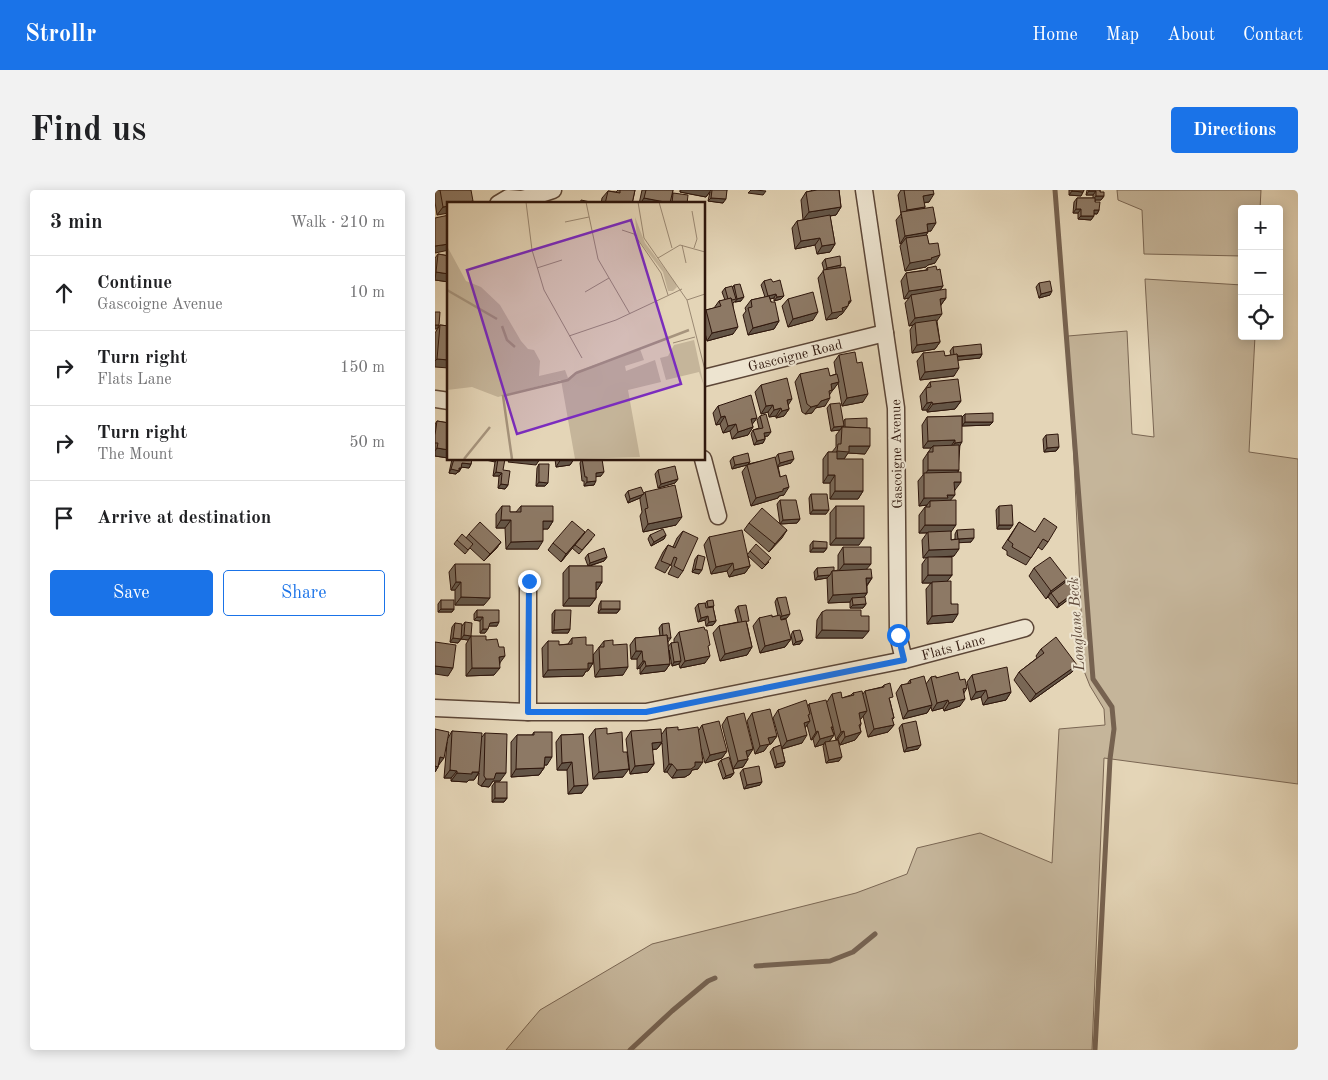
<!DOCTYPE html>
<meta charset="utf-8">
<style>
body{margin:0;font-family:"Old Standard TT",serif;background:#f2f2f2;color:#202124}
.controls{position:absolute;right:15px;top:15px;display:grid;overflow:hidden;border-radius:5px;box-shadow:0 2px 12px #0003}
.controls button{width:45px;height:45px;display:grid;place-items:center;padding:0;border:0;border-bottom:1px solid #e0e0e0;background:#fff;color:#202124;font:25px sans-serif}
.stop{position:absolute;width:15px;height:15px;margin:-11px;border:4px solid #1a73e8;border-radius:50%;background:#fff}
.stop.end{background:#1a73e8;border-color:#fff;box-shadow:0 1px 5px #0008}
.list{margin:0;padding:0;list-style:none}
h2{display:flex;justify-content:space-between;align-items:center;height:65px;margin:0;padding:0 20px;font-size:21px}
h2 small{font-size:16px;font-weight:400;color:#757577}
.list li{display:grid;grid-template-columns:32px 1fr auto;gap:15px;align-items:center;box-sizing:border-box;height:75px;padding:0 20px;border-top:1px solid #e0e0e0}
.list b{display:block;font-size:19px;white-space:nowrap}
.list p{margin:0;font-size:16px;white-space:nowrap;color:#757577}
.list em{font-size:16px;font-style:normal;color:#757577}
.actions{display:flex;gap:10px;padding:15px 20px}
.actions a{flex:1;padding:11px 0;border:1px solid #1a73e8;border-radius:5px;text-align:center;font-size:18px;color:#1a73e8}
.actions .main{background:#1a73e8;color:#fff}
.icon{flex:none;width:28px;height:28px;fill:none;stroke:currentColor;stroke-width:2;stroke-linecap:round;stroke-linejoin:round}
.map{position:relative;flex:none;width:863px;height:860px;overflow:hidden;border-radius:5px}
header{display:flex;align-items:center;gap:30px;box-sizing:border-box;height:70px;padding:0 25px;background:#1a73e8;color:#fff}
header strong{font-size:24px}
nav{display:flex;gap:28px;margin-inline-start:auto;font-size:18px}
.intro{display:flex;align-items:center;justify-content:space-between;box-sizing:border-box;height:120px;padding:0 30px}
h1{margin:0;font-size:35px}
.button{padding:12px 22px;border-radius:5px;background:#1a73e8;color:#fff;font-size:18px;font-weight:700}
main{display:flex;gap:30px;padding:0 30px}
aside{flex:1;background:#fff;border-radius:5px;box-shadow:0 2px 12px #0003}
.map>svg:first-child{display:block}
.green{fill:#c5b59a;stroke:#7a6653}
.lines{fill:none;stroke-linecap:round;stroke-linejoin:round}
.stream{stroke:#766250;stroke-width:5}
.minor-casing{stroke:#5c4637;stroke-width:19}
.minor{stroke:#ede4d0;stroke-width:16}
.wall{fill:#796857;stroke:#2e160c}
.shaded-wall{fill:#635547;stroke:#2e160c}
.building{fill:#8d7965;stroke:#2e160c}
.route{stroke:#1a73e8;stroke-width:6}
.labels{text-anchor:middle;stroke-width:4;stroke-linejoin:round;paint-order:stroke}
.street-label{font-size:14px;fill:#2e160c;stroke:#ede4d0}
.water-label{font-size:15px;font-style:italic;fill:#5e4839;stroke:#ede4d0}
.inset-river{fill:none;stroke:#a6947d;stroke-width:2.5}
.inset-road{fill:none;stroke:#9b8973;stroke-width:1}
.view{fill:#7b2cbf;fill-opacity:0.15;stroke:#7b2cbf;stroke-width:2.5}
.inset-edge{fill:none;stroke:#2e160c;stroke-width:2.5}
</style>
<header>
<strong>Strollr</strong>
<nav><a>Home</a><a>Map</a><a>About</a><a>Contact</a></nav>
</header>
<div class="intro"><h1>Find us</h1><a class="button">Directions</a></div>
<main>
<aside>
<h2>3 min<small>Walk · 210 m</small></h2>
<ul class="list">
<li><svg class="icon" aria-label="ahead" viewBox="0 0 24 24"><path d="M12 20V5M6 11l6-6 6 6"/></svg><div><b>Continue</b><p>Gascoigne Avenue</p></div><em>10 m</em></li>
<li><svg class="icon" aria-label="right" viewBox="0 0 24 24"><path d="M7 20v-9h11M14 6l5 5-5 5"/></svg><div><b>Turn right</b><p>Flats Lane</p></div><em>150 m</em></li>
<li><svg class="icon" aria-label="right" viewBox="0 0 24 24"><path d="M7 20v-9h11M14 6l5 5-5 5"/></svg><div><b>Turn right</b><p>The Mount</p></div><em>50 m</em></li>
<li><svg class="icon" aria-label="arrive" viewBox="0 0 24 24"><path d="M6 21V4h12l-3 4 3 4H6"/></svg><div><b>Arrive at destination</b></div></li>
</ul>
<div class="actions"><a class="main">Save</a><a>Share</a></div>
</aside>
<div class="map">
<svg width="863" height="860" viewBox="0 0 863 860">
<rect width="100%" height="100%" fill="#e4d5b7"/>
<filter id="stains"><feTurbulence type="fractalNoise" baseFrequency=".004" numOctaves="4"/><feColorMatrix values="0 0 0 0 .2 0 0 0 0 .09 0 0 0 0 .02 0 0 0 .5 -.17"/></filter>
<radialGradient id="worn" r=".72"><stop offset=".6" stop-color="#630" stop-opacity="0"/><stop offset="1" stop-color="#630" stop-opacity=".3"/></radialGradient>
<g class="green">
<path d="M682,0H826L825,19H807V66L709,64L707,20L683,10Z"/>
<path d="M710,89L807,95V146H820L814,262L863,269V594L669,568L657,860H71L105,820L217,754L421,703L472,684L482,658L545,643L617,673L624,539L670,535L669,519L655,496L649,481L633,146L692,141L697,244L719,247Z"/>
</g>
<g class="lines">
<g class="stream">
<path d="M620,0L658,489L677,517L679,539L675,569L660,860"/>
<path d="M321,776L395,771L418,762L440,744"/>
<path d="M195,860L237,821L273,791L280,788"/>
</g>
<g class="minor-casing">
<g id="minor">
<path d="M429,0L461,218L463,445L469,470"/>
<path d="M63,14L73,8L86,9L100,6L118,0"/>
<path d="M269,188L450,143"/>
<path d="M0,209L14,211"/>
<path d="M268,269L283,326"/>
<path d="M0,518L93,522H211L469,470L590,438"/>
<path d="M93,522V391"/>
</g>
</g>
<use href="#minor" class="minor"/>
</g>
<g class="wall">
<path d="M0,0H36L2,25L0,12Z"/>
<path d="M183,0H200L197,14H166L167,8L173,1L181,2Z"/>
<path d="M207,0H238L237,5L238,3L252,14H204Z"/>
<path d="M245,0H292L288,13L273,11L275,2L271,7L245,2Z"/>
<path d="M377,0H404L406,17L401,25L395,26L400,54L395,62L382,64L380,55L360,59L357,38L362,31L368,30L366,10L371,2L376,1Z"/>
<path d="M466,0H498L494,12L489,13L490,17L489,19L496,41H493V42L491,45L500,73L493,75L491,77L470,81L465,56L467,53L465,54L461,30L466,24L463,5Z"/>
<path d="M634,0H649L646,6L634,5Z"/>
<path d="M652,0H665V2L669,6L666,10H660V12L664,20L662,24H659L656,30L643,29V23H638L639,12L642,8H658V5H651Z"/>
<path d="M3,64L14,66V92L0,90V68Z"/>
<path d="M390,69L405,78L416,111L407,124L405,125L402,128L391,130L383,88L389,80L387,73Z"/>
<path d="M492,78L502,80L508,96L505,100L511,108L506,115L502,131L505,152L500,159L477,163L475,140L478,135L474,136L470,113L474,108L469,109L466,91L471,83L491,80Z"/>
<path d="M329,91L338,92L346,109L339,111V108L335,109L344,131L339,139L313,145L308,125L311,121L310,118L316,110L330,107L326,95Z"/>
<path d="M604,93L615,105L604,108L601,97Z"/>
<path d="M299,95L306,111L300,112H299L298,113V144L272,151L269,139V123L271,120L279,118L284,111L290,110L287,102L290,98L298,97Z"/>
<path d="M353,109L378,130L353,137L347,116Z"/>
<path d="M5,135L14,136L0,177V143Z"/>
<path d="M518,157L547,164L545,168L523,170L519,186L485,190L482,171L488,163L510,166L516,165L515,161Z"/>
<path d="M404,165L428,212L407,216L403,193L395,204L390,216L380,218L377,223L370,224L367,222L360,192L365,184L395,186L401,184L399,172Z"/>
<path d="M495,192L526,211L520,219L492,222V220H487L485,206Z"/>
<path d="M326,195L353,215L354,219L349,226L341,228V226L334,227L333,222L326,224L320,202Z"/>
<path d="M395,214L408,232L410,229L430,264L413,263L409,269L428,301L423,309H395V293H388V269L393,262H397L401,257V245L405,240L396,241L392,218Z"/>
<path d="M283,216L322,228L317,234L318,237L313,245L297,249L295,241L288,243L285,234L281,235L278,223Z"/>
<path d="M530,224L555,235L527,236V227Z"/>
<path d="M325,226L333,246H330V249L328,253L319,255L316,244L318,240L324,238L322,230Z"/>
<path d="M527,226L523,282L520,300L515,310L516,350L520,349V344L522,340L536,352H524L519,366L511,367L517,385L512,391L516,414L518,432L492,434L491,399L496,393H487V374L492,367L488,368L487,350L492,343H484V325L490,317H491L492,315L484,316L483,291L488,285V270L496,258H488L487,235L492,227Z"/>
<path d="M2,231L14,233L13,268L0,266V234Z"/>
<path d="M611,245L624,257L621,261L609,262L608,249Z"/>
<path d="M343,264L356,273L343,276L349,305L344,306L343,308L316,316L307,282L312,275L297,279L295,271L298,267L313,274L340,268Z"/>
<path d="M17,269H37L36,274L34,278L27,277L24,282H23L21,284L14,283Z"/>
<path d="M62,269L73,295L70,299L63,298L64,286H58L60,272Z"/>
<path d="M120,269H139L135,275L121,277Z"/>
<path d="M147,269L166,286H161L159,295L149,296V291H147L145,273Z"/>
<path d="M104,274L110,296H101L102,278Z"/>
<path d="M223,280L243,289L240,293L223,298L220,284Z"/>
<path d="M193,301L208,304L210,302L241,335L208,342L205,326L207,322L205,310V308L193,313L190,305Z"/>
<path d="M376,304L391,324H375L374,308Z"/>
<path d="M345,310L365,329L362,333L345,334L342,314Z"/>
<path d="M67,316L75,322H81L86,316L118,331L113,339H108L103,359H71L70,338H61V324Z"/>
<path d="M401,316L424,355H395V323Z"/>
<path d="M564,316L575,339H562L561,320Z"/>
<path d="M584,332L613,352L607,360L603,357L591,375L572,365V361L567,358Z"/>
<path d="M314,333L352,340L334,362L309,340Z"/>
<path d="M248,341V381L243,388L233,384L237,376L235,375L230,383L220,378L228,362L233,355L238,357L242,348Z"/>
<path d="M34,344L66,352L61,359L49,371L35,358L30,364L19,354L22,350L31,348Z"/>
<path d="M215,345H231L229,349L216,356L213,349Z"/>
<path d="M274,347L313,364L315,361L334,372L327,379L313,366L315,376L310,383L294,387L292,381L276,384L269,355Z"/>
<path d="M157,349L144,364L137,358L126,372L113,360L118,353Z"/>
<path d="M378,351L392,358L389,362H375V355Z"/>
<path d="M408,357L432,379L437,388L432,396V403L429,407L431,414L428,418H415V412L393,413L392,388L380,390L379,382L382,378L399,381L403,380V365Z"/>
<path d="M153,364L172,367L169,371L155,376L167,392L162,400L161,399V408L155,416H128V383L134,376H153L150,368Z"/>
<path d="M263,365L264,384L257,382L260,369Z"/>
<path d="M20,374L49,415H20V400H16L14,382Z"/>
<path d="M599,378L629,393L640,402L638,406L622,418L613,407L611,409L594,386Z"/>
<path d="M342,408L352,428L346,430L356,449L350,457L325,463L318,436L324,428L343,426L340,412Z"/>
<path d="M6,410L19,419L17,422H3V414Z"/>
<path d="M166,411L185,419L182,423H163L164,415Z"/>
<path d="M272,411L279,416L278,417L281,431L278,435L271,436L270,430L263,432L260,418L263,414H270Z"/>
<path d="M303,416L312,434L317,457L312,465L285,471L278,443L284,436L303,432L300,420Z"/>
<path d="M42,420L62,436H54L50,443H45V431L39,430V424Z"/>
<path d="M120,420L135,439L133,443H117V424Z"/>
<path d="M387,422L426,426L428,448H381L382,430Z"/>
<path d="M30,432L33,450L26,449L23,453L15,452L17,437L20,433L27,436Z"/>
<path d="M227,434L236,448L233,452V457L236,453H239V449L244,442L273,458L270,473L245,478L244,474L237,476L234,460L235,474L230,481L205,484V478L202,479V469H196L195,455L200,448L225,446L224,438Z"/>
<path d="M358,441L365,454L358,455L356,445Z"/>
<path d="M36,446L51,450L64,457L65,474L59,485L31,486V454Z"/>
<path d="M137,448L151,455L158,473L153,481H151L148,486L108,487L107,458L113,451L124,455L133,454Z"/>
<path d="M169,451L188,485L160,487L158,465Z"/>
<path d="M606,459L642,475L637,482L595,512L579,490L584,482L602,468L601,466Z"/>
<path d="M537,485L576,502L571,510L548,515L546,507L536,510L532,492Z"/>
<path d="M496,487L525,490L532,498L529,503L525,516L509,521L508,518L497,521L496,517L492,523L468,529L461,503L466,495L472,494L475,490L491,494Z"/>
<path d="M449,495L455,511L459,528L457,530L459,535L453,542L433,547L428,526L425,529L426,534L425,537L426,542L420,550L405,555L403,549L401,550L398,537L397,538L399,545L394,552L404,571L391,573L388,556L389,554L380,557L378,549L376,550L372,535L370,538L367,553L347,559L350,572L348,576L340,578L335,562L338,558L346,555L338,528L343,520L373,516L374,514L392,512L397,504L407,508L416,505L418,503L428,504L430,501L447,497Z"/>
<path d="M317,523L342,546L336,554H334L329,561L320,564L312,531Z"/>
<path d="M292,527L318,559L312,567L313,569L308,577L298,579L299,583L296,587L288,589L283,574L286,570L298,579L287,535Z"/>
<path d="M467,534L483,559L469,562L464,538Z"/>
<path d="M267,535L292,561L287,568L270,573L266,559L263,579L257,580L255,584L250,587L237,588L232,582H229L227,553L222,559L217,560L219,574L213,582L195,584L191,549L196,541L227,544L231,538L243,540H264Z"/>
<path d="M0,539L13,548L17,541L47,547L50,543L65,591H58L54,597L46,596L43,594L44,583L39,590H34L32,592L16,591V588H9L12,552L3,577L0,582Z"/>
<path d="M160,539L172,544L188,587L158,589L154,547Z"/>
<path d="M99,542L112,575H109V578L104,585L76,587V552L82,545H97Z"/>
<path d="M148,544L147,603L133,604L132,580H122L121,552L126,545Z"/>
<path d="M308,579L325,595L309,599L305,583Z"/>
<path d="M60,592L72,608L69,612H57V596Z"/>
</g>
<g class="shaded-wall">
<path d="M246,0H276L271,7L245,2Z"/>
<path d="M316,0H320L331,1L328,5L313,3Z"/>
<path d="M637,1L648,2L646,6L634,5Z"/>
<path d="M654,1H661L658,5H651Z"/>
<path d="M499,4L494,12L483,13L488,6Z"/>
<path d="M661,6H669L666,10H658Z"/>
<path d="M209,8L235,13V14H205Z"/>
<path d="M276,8L291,9L288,13L273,11Z"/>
<path d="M38,11L36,14H25Z"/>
<path d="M14,16V23L2,25L8,17Z"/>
<path d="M406,17L401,25L368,30L374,22Z"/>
<path d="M490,17L485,25L466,28L472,20Z"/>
<path d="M641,19H646L643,23H638Z"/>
<path d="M659,20H664L662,24L657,23Z"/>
<path d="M646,26H659L656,30L643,29Z"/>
<path d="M501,33L496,41L487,42L492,34Z"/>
<path d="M493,42L488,50L471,48L467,53L465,54L470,46Z"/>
<path d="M385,48L380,55L360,59L366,51Z"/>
<path d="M14,54V60L0,63V56Z"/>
<path d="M400,54L395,62L382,64L387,56Z"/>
<path d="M505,65L500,73L493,75L491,77L470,81L475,73Z"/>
<path d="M406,75L404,79L389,82L392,78Z"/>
<path d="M1,82L14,84V92L0,90Z"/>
<path d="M508,96L502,104L476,105L474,108L469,109L474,101Z"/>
<path d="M617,101L615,105L604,108L606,104Z"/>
<path d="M341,104L339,108L331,110L333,106Z"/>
<path d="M349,106L346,109L339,111L342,107Z"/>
<path d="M309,107L306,111L300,112L302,109Z"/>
<path d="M511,108L505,116V109Z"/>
<path d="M414,111H416L412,116H413L407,124L405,125L402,128L391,130L397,123Z"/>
<path d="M383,122L378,130L353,137L358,129Z"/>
<path d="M507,124L502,131L480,135V133L478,135L474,136L480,128Z"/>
<path d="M344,131L339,139L313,145L318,138Z"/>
<path d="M0,135H4L2,139H0Z"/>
<path d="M303,137L298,144L272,151L277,143Z"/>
<path d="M505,152L500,159L477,163L482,155Z"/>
<path d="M547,164L545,168L516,171L519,167Z"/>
<path d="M2,169L14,170V178L0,177V171Z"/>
<path d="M524,178L519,186L485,190L490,182Z"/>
<path d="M404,192L398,200L391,201L396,194Z"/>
<path d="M433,204L428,212L407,216L412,208Z"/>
<path d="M395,208L390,216L380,218L386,211Z"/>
<path d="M357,209L352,217V210Z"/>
<path d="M526,211L520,219L492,222L498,214Z"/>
<path d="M497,212L492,220H487L492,213Z"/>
<path d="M338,215L333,222L326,224L331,216Z"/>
<path d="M383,215L377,223L370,224L376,217Z"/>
<path d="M346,218L341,226L334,227L339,220Z"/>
<path d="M354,219L349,226L341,228L347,221Z"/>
<path d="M290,226L285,234L281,235L286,227Z"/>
<path d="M322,228L316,236V229Z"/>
<path d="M530,232H558L555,235L527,236Z"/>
<path d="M301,234L295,241L288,243L293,236Z"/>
<path d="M409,236L407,239V237L405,240L396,241L399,237Z"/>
<path d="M318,237L313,245L297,249L303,242Z"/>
<path d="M336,242L333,246L326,247L329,243Z"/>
<path d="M330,249L328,253L319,255L322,251Z"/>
<path d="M520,250L515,258L498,256L496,258H488L493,251Z"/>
<path d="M527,252L522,260H515L520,253Z"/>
<path d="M414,256H435L430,264L413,263L409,269H397L402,261Z"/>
<path d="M624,257L621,261L609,262L612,258Z"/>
<path d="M2,258L14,260L13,268L0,266V261Z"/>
<path d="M46,269H62L60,272Z"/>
<path d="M75,269H105L101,275L73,272Z"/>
<path d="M126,269H139L135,275L121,277Z"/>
<path d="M359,269L356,273L342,277L345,273Z"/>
<path d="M315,272L312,275L297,279L300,275Z"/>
<path d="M27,273L36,274L34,278L25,277Z"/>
<path d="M24,278H26L21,284L14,283L16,279Z"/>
<path d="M493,280H524L519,288L489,286Z"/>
<path d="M61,282L67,283L64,286H58Z"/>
<path d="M169,282L166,286L158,287L161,283Z"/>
<path d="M393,285H400L395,293H388Z"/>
<path d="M243,289L240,293L223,298L226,294Z"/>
<path d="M161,291L159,295L149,296L152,292Z"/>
<path d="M104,292L113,293L110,296H101Z"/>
<path d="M519,292H526L520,300H514Z"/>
<path d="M66,294L73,295L70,299L63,298Z"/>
<path d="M354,297L349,305L344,306L343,308L316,316L321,308Z"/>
<path d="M400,301H428L423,309H395Z"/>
<path d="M208,304L205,308L193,313L195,309Z"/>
<path d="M512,305H520L514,312L495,311L492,315L484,316L489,308Z"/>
<path d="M378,320H394L391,324H375Z"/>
<path d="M247,327L241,335L208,342L213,334Z"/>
<path d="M365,329L362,333L345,334L348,330Z"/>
<path d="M66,330H76L70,338H61Z"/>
<path d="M108,331H118L113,339H103Z"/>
<path d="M490,335H521L516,342L484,343Z"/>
<path d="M564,335H578L575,339H562Z"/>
<path d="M352,340L347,348L334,362L340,354Z"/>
<path d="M150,342L140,355L126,372L131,364Z"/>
<path d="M231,345L229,349L216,356L219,352Z"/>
<path d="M401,348H429L424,355H395Z"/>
<path d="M539,348L536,352L520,353L523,349Z"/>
<path d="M108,351L103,359H71L76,352Z"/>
<path d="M66,352L61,359L49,371L55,364Z"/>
<path d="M378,358H392L389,362H375Z"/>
<path d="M524,359L519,366L488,368L494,360Z"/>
<path d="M172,367L169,371L153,376L155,373Z"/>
<path d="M298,373L292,381L276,384L281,377Z"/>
<path d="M409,374H436L430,381L403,382Z"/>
<path d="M315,376L310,383L294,387L299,380Z"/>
<path d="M260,379L267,380L264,384L257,382Z"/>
<path d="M395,385L392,388L380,390L383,386Z"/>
<path d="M493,385H517L511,393H487Z"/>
<path d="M431,388H437L431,396Z"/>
<path d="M632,389L627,397L616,403L613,407L611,409L616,401Z"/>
<path d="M21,392H26L20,400H16Z"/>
<path d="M161,392H167L162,400L155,399Z"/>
<path d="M640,402L638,406L622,418L624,414Z"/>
<path d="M432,403L427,411L417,408L415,412L393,413L398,405Z"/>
<path d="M26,407L55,408L49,415H20Z"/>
<path d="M134,408H161L155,416H128Z"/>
<path d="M431,414L428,418H415L418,415Z"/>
<path d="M6,419H19L17,422H3Z"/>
<path d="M166,419H185L182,423H163Z"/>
<path d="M355,424L352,428L344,430L347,426Z"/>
<path d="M523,424L518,432L492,434L497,426Z"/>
<path d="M273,426L270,430L263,432L266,428Z"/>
<path d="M42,427H48L45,431L39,430Z"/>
<path d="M281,431L278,435L271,436L274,432Z"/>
<path d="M64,432L62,436H52L55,433Z"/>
<path d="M48,439H53L50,443H45Z"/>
<path d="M135,439L133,443H117L119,440Z"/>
<path d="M387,440L434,441L428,448H381Z"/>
<path d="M29,445L36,446L33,450L26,449Z"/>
<path d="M18,448L26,449L23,453L15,452Z"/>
<path d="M356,449L350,457L325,463L330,456Z"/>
<path d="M368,450L365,454L358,455L361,452Z"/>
<path d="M317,457L312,465L285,471L290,464Z"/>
<path d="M201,461H207L202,469H196Z"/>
<path d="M70,466L64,474V467Z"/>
<path d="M275,466L270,473L245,478L250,471Z"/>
<path d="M208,471H210L205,478L202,479Z"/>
<path d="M246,471L244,474L237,476L239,472Z"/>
<path d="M153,473H158L153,481H151L148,486L108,487L113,480Z"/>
<path d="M235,474L230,481L205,484L211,476Z"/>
<path d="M642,475L637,482L595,512L601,504Z"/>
<path d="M0,476L18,478L13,486L0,484Z"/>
<path d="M193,477L188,485L160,487L165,479Z"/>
<path d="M37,478H65L59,485L31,486Z"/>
<path d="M551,500L546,507L536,510L541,502Z"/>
<path d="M576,502L571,510L548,515L553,508Z"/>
<path d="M530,509L525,516L509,521L514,513Z"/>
<path d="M513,510L508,518L497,521L502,513Z"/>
<path d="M497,515L492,523L468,529L473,521Z"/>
<path d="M432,521L426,529L418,531L424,523Z"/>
<path d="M375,531L369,539V533Z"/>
<path d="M459,535L453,542L433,547L439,539Z"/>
<path d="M383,541L378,549L376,550L381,542Z"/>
<path d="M409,541L403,549L401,550L406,542Z"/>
<path d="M426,542L420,550L405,555L410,547Z"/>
<path d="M372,545L367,553L346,559L352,551Z"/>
<path d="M399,545L393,553L390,552L389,554L380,557L385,549Z"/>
<path d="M342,546L336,554H334L329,561L320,564L325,556L333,548Z"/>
<path d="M227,552L222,559L211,560L217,553Z"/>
<path d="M486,555L483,559L469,562L472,558Z"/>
<path d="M318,559L313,567L306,568L311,561Z"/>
<path d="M292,561L287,568L270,573L275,565Z"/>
<path d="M5,567L9,568L3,576Z"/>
<path d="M110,567H117L112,575H104Z"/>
<path d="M407,567L404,571L391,573L394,570Z"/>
<path d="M313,569L308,577L298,579L303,571Z"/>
<path d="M137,572L132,580H122L127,573Z"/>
<path d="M260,572H268L263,579L257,580L255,584L250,587L237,588L242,580Z"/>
<path d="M350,572L348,576L340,578L342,574Z"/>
<path d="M219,574L213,582L195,584L200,576Z"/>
<path d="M234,574H237L232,582H229Z"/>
<path d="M0,576L3,577L0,582Z"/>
<path d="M109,578L104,585L76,587L81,579Z"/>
<path d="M194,579L188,587L158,589L164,582Z"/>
<path d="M15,580L22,581L16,588H9Z"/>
<path d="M37,582H44L39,590H34L32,592L16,591L22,583Z"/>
<path d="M61,583H71L65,591H58L54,597L46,596L51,589Z"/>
<path d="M299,583L296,587L288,589L291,586Z"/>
<path d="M327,592L325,595L309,599L312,595Z"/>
<path d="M153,595L147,603L133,604L139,596Z"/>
<path d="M60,608H72L69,612H57Z"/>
</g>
<g class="building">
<path d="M5,0H36L38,11L25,14H14V16L8,17Z"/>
<path d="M185,0H200L197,14H170L173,1L185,3Z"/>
<path d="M211,0H238L235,13L209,8Z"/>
<path d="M277,0H292L291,9L276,8Z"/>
<path d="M382,0H404L406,17L374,22L371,2Z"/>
<path d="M469,0H498L499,4L488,6L490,17L472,20Z"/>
<path d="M637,0H649L648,2L637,1Z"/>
<path d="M654,0H665V2H669V6H661V1H654Z"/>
<path d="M238,3L253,5L252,14H237Z"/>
<path d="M642,8H660V12H665L664,20H659V26H646V19H641Z"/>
<path d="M146,10L160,13L159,14H145Z"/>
<path d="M498,17L501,33L492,34L493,42L470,46L466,22Z"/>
<path d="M844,23H845L847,49H844Z"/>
<path d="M14,25V54L0,56V28Z"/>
<path d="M395,25L400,54L387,56L385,48L366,51L362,31Z"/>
<path d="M492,45L494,54L503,53L505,65L496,68L497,69L475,73L471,48Z"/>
<path d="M3,64L14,66V84L1,82Z"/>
<path d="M405,66L406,75L392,78L390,69Z"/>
<path d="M501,76L502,80L505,79L508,96L474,101L471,83L493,80L492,78Z"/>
<path d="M410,77L416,111H414L413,116L407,118L408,121L397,123L388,80Z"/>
<path d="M336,89L338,92L345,90L349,106L342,107L341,104L333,106L329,91Z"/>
<path d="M615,91L617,101L606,104L604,93Z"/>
<path d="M305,94L309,107L302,109L299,95Z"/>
<path d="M297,96L301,109L297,110L296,108L293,109L290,98Z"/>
<path d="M511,99V108L505,109L507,124L480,128L476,105Z"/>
<path d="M378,102L383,122L358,129L353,109Z"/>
<path d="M334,106L336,112H340L344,131L318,138L313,118L317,117L316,110Z"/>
<path d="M296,108L303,137L277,143L271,120L286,116L284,111Z"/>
<path d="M0,122H5L4,135H0Z"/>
<path d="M501,130L505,152L482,155L480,133Z"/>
<path d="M5,135L14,136V170L2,169Z"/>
<path d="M546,154L547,164L523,166L522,164L519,165L518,157Z"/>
<path d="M509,161L510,166L522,164L524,178L490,182L488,163Z"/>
<path d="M420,162L422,173L427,172L433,204L412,208L404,165Z"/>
<path d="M393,178L395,186L402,184L404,192L396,194L397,200L394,201L395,208L386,211L383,215L376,217L372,214L365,184Z"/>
<path d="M352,188L357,209L352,210L354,219L347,221L346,218L339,220L338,215L331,216L326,195Z"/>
<path d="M523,189L526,211L498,214L497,212L492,213L491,198L496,197L495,192Z"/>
<path d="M316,205L322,228L316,229L318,237L303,242L301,234L293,236L290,226L286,227L283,216Z"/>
<path d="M405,213L409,236L399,237L395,214Z"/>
<path d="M558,223V232H530V224Z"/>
<path d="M331,224L336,242L329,243L330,249L322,251L318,240L328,238L325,226Z"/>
<path d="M527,226V252L520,253V250L493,251L492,227Z"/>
<path d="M432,228V238L410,237V229Z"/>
<path d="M2,231L14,233V260L2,258L3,253H0V245Z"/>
<path d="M407,237L435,238V256H414V262L402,261L403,254H406Z"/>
<path d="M623,244L624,257L612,258L611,245Z"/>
<path d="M524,255V280H493V262H498V256Z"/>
<path d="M357,261L359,269L345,273L343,264Z"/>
<path d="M393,262H402V269H428V301H400V285H393Z"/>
<path d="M313,263L315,272L300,275L298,267Z"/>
<path d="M340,267L345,287L351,285L354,297L348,299V301L321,308L312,275Z"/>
<path d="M19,269H37L36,274L27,273L26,278H24V281L16,279Z"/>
<path d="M63,269H70L68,280L75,281L73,295L66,294L67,283L61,282Z"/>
<path d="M147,269H167L169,282L161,283V291L152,292V287H150Z"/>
<path d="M104,274H114L113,293L104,292Z"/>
<path d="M240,276L243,289L226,294L223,280Z"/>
<path d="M526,282V292H519L520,305H512L513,308H489V283Z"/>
<path d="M240,295L247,327L213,334L210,319L213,318L210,302Z"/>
<path d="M206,297L209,304L195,309L193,301Z"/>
<path d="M376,304H392L394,320H378Z"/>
<path d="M345,310H361L365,329L348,330Z"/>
<path d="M521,310V335H490V317H495V311Z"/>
<path d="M577,315L578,335H564V316Z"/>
<path d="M67,316H75V322H86V316H118V331H108V351L76,352V330H66Z"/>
<rect x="401" y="316" width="28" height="32"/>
<path d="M327,318L352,340L340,354L314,333Z"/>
<path d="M609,328L622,337L613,352L608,349L596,368L577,357L578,354L573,350L584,332L600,342Z"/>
<path d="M137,331L150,342L131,364L118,353Z"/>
<path d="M45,332L66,352L55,364L34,344Z"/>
<path d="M153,339L160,345L147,360L140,355Z"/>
<path d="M228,339L231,345L219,352L215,345Z"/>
<path d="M539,339V348L523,349L522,340Z"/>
<path d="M307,340L315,376L299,380L298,373L281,377L274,347Z"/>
<path d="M248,341L263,348L248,381L239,376L242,368L239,367L236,375L226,371L233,355L240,358Z"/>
<path d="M516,341V350L524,349V359L494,360L493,342Z"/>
<path d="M27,344L38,354L33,360L22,350Z"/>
<path d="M378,351L392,352V358H378Z"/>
<path d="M321,354L336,368L330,375L315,361Z"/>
<path d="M408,357H436V374H409Z"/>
<path d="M169,358L172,367L155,373L153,364Z"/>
<path d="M263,365L270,367L267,380L260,379Z"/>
<rect x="493" y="367" width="24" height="18"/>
<path d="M615,367L632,389L616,401L599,378Z"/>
<path d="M20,374H55V408L26,407V392H21Z"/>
<path d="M134,376H167V392H161V408H134Z"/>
<path d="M399,377V381H397L395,385L383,386L382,378Z"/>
<path d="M436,379L437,388H431L432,403L398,405L397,381Z"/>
<path d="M516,391V414H523V424L497,426V392Z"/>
<path d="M632,391L640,402L624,414L616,403Z"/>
<path d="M351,407L355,424L347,426L342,408Z"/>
<path d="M430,407L431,414L418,415L417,408Z"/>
<rect x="6" y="410" width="13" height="9"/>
<path d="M278,410L279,416L273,417L272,411Z"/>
<rect x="166" y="411" width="19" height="8"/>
<path d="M270,413L271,418L278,417L281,431L274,432L273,426L266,428L263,414Z"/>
<path d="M311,415L314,431L307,432L303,416Z"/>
<path d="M42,420H64V432L55,433L53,439H48V427H42Z"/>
<path d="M120,420H136L135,439L119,440Z"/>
<path d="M391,420H426V426H434V441L387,440V422Z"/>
<path d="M337,425V427L345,425L346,430L351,429L356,449L330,456L324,428Z"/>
<path d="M311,431L317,457L290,464L284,436Z"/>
<path d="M30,432L37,433L36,446L29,445Z"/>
<path d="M20,433L27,434L26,449L18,448Z"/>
<path d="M234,433L236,448H232V445L228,446L227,434Z"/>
<path d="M269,437L270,440H272L275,455L273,456L275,466L250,471L244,442Z"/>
<path d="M365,440L368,450L361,452L358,441Z"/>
<path d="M232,445L235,474L211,476L210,471H208L207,461H201L200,448Z"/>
<path d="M36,446H51V450L62,449L64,457H69L70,466L64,467L65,478H37Z"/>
<path d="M151,447V455H158V473H153V479L113,480V451H124V455L137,454V448Z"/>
<path d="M621,447L642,475L601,504L584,482L609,463L606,459Z"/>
<path d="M178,450V455L192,454L193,477L165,479L164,457H169V451Z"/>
<path d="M0,452L21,455L18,478L0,476Z"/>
<path d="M243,452L246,471L239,472L236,453Z"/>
<path d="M572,477L576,502L553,508L551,500L541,502L537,485Z"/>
<path d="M523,482L525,490L530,489L532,498L528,499L530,509L514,513L513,510L502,513L496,487L501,486V488Z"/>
<path d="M489,486L497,515L473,521L466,495L476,493L475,490Z"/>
<path d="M455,493L458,507L454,508L459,528H457L459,535L439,539L430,501L449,497V495Z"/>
<path d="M427,501L432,521L424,523L426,534L424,535L426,542L410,547L409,541L406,542L397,504L406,502L407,508L419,505L418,503Z"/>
<path d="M371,510L375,524L373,525L375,531L369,533L372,545L352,551L343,520Z"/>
<path d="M391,510L398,537H396L399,545L385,549L383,541L381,542L374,514Z"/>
<path d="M335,519L342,546L333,548L335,554L325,556L317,523Z"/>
<path d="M309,523L318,559L311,561L313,569L303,571L292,527Z"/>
<path d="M284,531L292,561L275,565L267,535Z"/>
<path d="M481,531L486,555L472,558L467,534Z"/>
<path d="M243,537V540L263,537L268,572H260V576L256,579L242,580L237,574H234L231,538Z"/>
<path d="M172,538V544L187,542L188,562H192L194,579L164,582L160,539Z"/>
<path d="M0,539L14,542L9,568L5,567L3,577L0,576Z"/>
<path d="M226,539L227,552L217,553L219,574L200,576L196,541Z"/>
<path d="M17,541L47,543L44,582H37V584L22,583V581L15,580Z"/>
<path d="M99,542H117V567H110L109,578L81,579L82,545H99Z"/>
<path d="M50,543L72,544L71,583H61L59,589H51L49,586Z"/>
<path d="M148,544L153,595L139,596L137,572L127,573L126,545Z"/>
<path d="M403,550L407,567L394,570L390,552Z"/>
<path d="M346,555L350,572L342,574L338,558Z"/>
<path d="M294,567L299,583L291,586L286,570Z"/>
<path d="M324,576L327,592L312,595L308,579Z"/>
<rect x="60" y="592" width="12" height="16"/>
</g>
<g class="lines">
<path class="route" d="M94,391L93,522H211L469,470L463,445"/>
</g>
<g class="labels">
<g class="street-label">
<text transform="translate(360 165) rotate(-14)" y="5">Gascoigne Road</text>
<text transform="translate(461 264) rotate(-91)" y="5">Gascoigne Avenue</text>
<text transform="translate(518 457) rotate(-15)" y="5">Flats Lane</text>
</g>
<g class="water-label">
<text transform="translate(641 434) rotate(-94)" y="5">Longlane Beck</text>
</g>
</g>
<g transform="translate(12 12)">
<rect width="258" height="258" fill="#e4d5b7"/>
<path d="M188,15L198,41L228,80L230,85L226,89H221L216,70L190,36ZM0,44L19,79L34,85L53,103L74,139L81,147L87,148L93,159L92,174L118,168L121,176L130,169L193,147L197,158L178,164L179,169L208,158L214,180L181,188L193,255L128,257L114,178L51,195L25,185L0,188ZM247,138L257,184L252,170L219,178L213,156L221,154L227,143Z" fill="#c5b59a"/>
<path class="inset-river" d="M0,88L50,117M55,124L60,138L68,145M17,257L43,225M65,257L56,194L121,178L129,171L242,128"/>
<path class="inset-road" d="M79,0L85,48L97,88L135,156M139,0L151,57L183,112M191,0L197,36L240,98L258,168M212,0L225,46M245,9L250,37L247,46M118,20L142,15M175,28L187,32L214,71L221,93M235,43L239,61M211,56L233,43L258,50M90,66L115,58M138,90L162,76M240,98L258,92M122,134L169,118L235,87M226,141L248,135"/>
<path class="view" d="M184,18L234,182L70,232L20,68Z"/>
<rect width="258" height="258" class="inset-edge"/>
</g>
<rect width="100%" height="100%" filter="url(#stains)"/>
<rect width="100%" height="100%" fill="url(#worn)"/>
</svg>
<div class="controls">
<button>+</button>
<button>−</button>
<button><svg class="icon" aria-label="locate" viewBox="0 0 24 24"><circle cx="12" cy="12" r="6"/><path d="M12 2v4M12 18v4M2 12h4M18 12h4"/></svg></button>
</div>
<div class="stop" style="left:463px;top:445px"></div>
<div class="stop end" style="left:94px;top:391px"></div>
</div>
</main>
